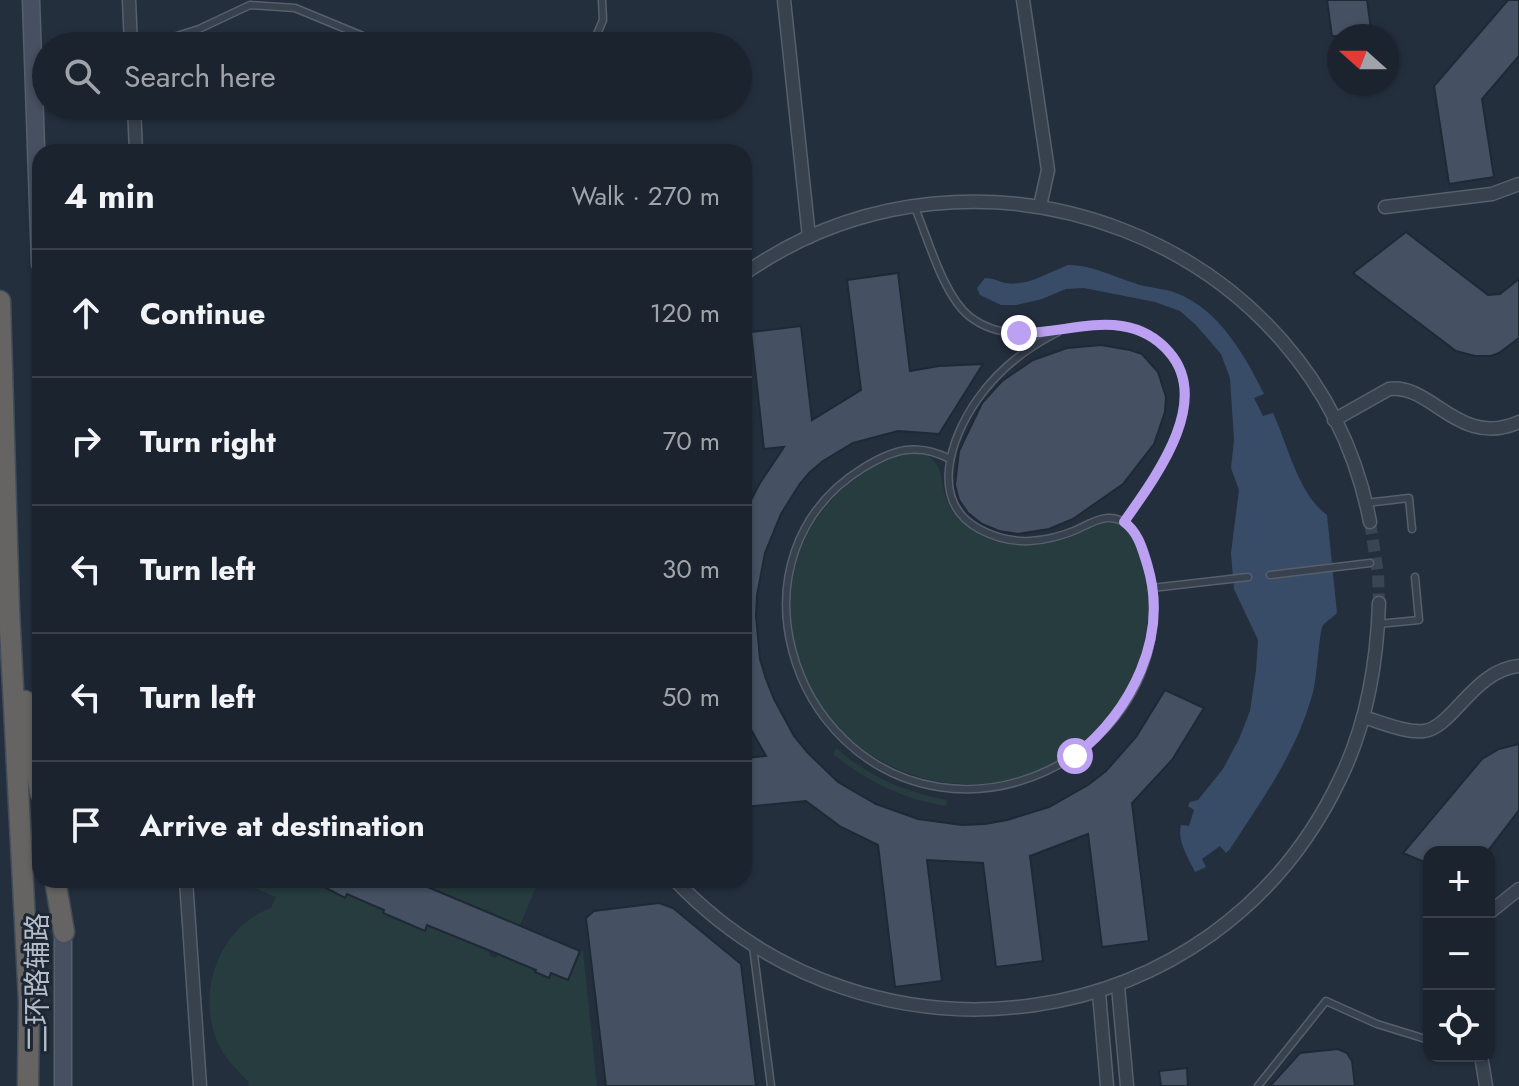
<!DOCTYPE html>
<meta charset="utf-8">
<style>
body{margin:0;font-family:Jost,"Noto Sans SC",sans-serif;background:#242b36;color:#f1f3f6}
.controls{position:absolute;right:24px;bottom:24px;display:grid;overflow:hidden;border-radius:16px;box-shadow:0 2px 6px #0004}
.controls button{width:72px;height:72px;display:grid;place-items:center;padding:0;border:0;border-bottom:2px solid #39404a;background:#1b232e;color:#f1f3f6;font:40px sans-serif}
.compass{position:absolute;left:1327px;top:24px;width:72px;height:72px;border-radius:50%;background:#1b232e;box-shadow:0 2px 6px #0004;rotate:291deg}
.stop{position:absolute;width:24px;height:24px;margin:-18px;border:6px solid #bca0f2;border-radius:50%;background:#fff}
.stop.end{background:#bca0f2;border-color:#fff;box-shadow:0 2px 8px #0008}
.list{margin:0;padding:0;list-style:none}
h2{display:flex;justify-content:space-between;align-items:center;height:104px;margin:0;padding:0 32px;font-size:34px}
h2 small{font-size:26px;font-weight:400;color:#a0a4aa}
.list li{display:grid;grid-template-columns:52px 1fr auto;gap:24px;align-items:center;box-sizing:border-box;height:128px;padding:0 32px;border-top:2px solid #39404a}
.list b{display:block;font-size:30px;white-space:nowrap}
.list em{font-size:26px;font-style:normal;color:#a0a4aa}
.icon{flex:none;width:44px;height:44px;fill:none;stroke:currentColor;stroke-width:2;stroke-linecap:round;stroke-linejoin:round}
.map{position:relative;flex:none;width:1519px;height:1086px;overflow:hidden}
.search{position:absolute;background:#1b232e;box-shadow:0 2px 6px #0004;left:32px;top:32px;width:720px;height:88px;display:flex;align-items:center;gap:20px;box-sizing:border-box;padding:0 28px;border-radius:44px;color:#a0a4aa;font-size:30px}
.panel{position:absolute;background:#1b232e;box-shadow:0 2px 6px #0004;left:32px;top:144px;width:720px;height:744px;border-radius:24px}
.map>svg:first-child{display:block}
.green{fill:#263c3f}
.water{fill:#394c67}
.building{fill:#455162;stroke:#1f2835;stroke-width:2}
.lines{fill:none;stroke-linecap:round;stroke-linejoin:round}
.minor-tunnel{stroke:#3a4453;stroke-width:12;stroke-dasharray:12 6;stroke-linecap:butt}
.service-casing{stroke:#565f6c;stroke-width:9}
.minor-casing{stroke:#565f6c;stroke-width:15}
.secondary-casing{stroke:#565f6c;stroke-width:19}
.trunk-casing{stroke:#434c59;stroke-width:23}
.service{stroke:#38414e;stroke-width:6}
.minor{stroke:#38414e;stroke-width:12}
.secondary{stroke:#465061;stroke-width:16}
.trunk{stroke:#656462;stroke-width:20}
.route{stroke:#bca0f2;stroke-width:10}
.labels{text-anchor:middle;stroke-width:6;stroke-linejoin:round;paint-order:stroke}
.street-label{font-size:28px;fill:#b4bcc9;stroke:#1d2633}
</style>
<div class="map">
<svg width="1519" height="1086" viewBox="0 0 1519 1086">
<rect width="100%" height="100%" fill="#242f3e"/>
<g class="green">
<path d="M909,453C948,454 937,477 948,503C954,517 969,529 982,536C1011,550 1047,547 1076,535C1088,530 1103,520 1116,523C1131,526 1136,543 1140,556C1163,624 1137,701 1081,745C969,835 797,761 791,615C789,579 799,542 821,513C844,483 873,463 909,453Z"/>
<path d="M836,748C869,777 904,792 947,800L946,806C902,799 867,781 833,754Z"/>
<path d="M234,880H314L345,898L351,884L384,909L383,913L424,930L427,925L490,951L489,955L496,958L498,954L541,958L535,972L548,978L551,973L568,980L581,951H583L597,1086H248L249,1082C237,1070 225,1059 218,1043C196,993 218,928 271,908L276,897Z"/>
<path d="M410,880H539L520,925Z"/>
</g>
<path class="water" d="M1068,265C1092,265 1112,276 1134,283C1147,288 1163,288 1176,293C1218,308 1246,357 1264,394L1254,398L1263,416L1273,413C1288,445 1298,494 1327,515L1337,613C1333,617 1327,621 1323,625C1319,631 1317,679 1313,692C1297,752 1263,798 1230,849L1226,853L1220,846L1202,859L1206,867L1195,872C1188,857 1177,842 1181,825L1189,826L1194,810L1188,806L1190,802L1198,800L1223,769L1239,739L1250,711L1256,670L1258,640L1234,589L1231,553L1239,490L1231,468L1234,440L1230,378L1221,354L1196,325L1180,311L1155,302L1084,288L1066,289L1042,299L1016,305H1001L980,295L977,288L985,278C993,278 997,281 1005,283C1027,287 1049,272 1068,265Z"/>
<g class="building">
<path d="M1327,0H1367L1372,36H1332Z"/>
<path d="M1508,0H1519V56L1482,99L1494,177L1449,184L1434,86Z"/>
<path d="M1406,232L1488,295L1500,294L1519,279V338L1499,353L1491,356H1475L1456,351L1353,273Z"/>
<path d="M898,273L910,371L939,366L983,364L939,434L898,431L853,443L823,461L810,472L799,485L781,514L765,553L757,595L756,616L760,659L766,679L774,699L794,736L808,753L838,782L876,804L918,819L962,825L985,824L1007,820L1049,807L1088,785L1106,771L1136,737L1165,690L1204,708L1172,760L1132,803L1149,941L1102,947L1088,834L1030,856L1043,961L996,967L983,863L927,860L942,981L895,987L878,845L841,827L806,801L744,807V758L766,756L744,717V513L760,483L784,447L764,449L751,332L801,326L812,420L861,390L847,280Z"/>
<path d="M1101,345L1130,350L1142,354L1158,372L1166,397L1165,412L1154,444L1123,484L1073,519L1049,529L1018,534L999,531L982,524L968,513L959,500L955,485L959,451L982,403L1002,381L1033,360L1067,348Z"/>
<path d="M1519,744V810L1487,852H1429V864L1403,853L1482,759L1499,749Z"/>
<path d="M311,880H411L580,951L568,980L551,973L549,978L535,972L536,970L498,954L427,925L425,931L383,913L384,910L347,894L345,898Z"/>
<path d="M659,903L673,908L741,964L756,1086H606L586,918L594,911Z"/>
<path d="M1338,1049L1347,1053L1352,1061L1355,1086H1270L1300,1053Z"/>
<path d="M1187,1068L1188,1086H1161L1159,1071Z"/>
</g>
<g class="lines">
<path class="minor-tunnel" d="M1370,522L1378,574L1379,603"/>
<g class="service-casing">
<g id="service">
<path d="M145,46L199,29L250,5L295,8L387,46"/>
<path d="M547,46L594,41L603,20L602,0"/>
<path d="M915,208C928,238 943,295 969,316C1011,349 1060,324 1105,325C1128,326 1150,332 1166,348C1216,401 1156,476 1124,522"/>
<path d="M950,459C917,442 894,449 863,468C725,553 787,763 939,787C1047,804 1159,717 1153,603C1152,580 1148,553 1135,533C1129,523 1118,517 1107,518C1096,519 1085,526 1076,530C1062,536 1045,540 1030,541C1012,542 994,537 979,529C928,501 951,437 977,400C998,370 1026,348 1058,332"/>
<path d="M1366,503L1409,498L1412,529"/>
<path d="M1270,575L1370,563"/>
<path d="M1152,588L1248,577"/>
<path d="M1378,624L1419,620L1415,577"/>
<path d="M753,947L771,1086"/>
<path d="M1258,1086L1326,1001L1377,1024L1429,1040"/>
</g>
</g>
<g class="minor-casing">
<g id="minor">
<path d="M129,0L131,46"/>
<path d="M784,0L809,237"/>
<path d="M1023,0L1048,170L1040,206"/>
<path d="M134,106L136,152"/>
<path d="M1385,207L1492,194L1519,184"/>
<path d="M744,274C977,110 1316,239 1370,522"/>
<path d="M1334,420L1389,389C1432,383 1459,449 1519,422"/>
<path d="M1363,717C1381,722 1405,733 1424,731C1452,728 1474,670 1519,666"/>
<path d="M186,880L200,1086"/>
<path d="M675,880C871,1086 1216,1041 1340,779C1367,724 1377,664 1379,603"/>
<path d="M1489,913L1519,889"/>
<path d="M1118,986L1127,1086"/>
<path d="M1099,993L1107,1086"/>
<path d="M1481,1056L1486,1086"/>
</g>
</g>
<g class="secondary-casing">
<g id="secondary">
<path d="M31,0L40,264"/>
<path d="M63,1086V920"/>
</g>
</g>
<g class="trunk-casing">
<g id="trunk">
<path d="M0,301L9,609L29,1001L28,1086"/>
<path d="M25,701L40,792"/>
<path d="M55,880L64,932"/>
</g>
</g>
<use href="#service" class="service"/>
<use href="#minor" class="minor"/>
<use href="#secondary" class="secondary"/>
<use href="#trunk" class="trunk"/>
</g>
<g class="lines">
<path class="route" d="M1019,333C1054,334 1088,321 1122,326C1141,329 1157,338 1169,352C1213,402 1154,479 1124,522C1138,532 1142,548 1147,564C1170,637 1131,711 1075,756"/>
</g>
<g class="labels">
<g class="street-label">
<text transform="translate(37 983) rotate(-90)" y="10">二环路辅路</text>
</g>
</g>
</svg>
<div class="controls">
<button>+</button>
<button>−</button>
<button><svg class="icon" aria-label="locate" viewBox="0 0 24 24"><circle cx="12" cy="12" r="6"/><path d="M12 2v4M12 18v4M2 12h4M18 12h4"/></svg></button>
</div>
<svg class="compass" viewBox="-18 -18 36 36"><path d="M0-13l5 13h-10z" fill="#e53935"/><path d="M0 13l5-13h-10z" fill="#a0a4aa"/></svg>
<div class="stop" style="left:1075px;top:756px"></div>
<div class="stop end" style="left:1019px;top:333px"></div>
<div class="search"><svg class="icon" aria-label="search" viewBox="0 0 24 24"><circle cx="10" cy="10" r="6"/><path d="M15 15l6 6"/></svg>Search here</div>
<section class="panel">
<h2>4 min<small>Walk · 270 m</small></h2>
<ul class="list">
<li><svg class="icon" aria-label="ahead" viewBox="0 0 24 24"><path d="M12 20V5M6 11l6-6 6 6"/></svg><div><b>Continue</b></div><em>120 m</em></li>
<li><svg class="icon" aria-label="right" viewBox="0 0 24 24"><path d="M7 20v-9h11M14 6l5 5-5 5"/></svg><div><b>Turn right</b></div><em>70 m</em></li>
<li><svg class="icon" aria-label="left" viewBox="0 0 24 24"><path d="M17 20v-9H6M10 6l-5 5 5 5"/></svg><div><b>Turn left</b></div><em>30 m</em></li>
<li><svg class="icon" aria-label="left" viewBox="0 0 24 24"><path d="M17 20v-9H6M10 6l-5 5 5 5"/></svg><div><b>Turn left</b></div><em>50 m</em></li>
<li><svg class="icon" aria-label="arrive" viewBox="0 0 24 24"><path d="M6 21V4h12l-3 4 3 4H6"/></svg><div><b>Arrive at destination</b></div></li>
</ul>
</section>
</div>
